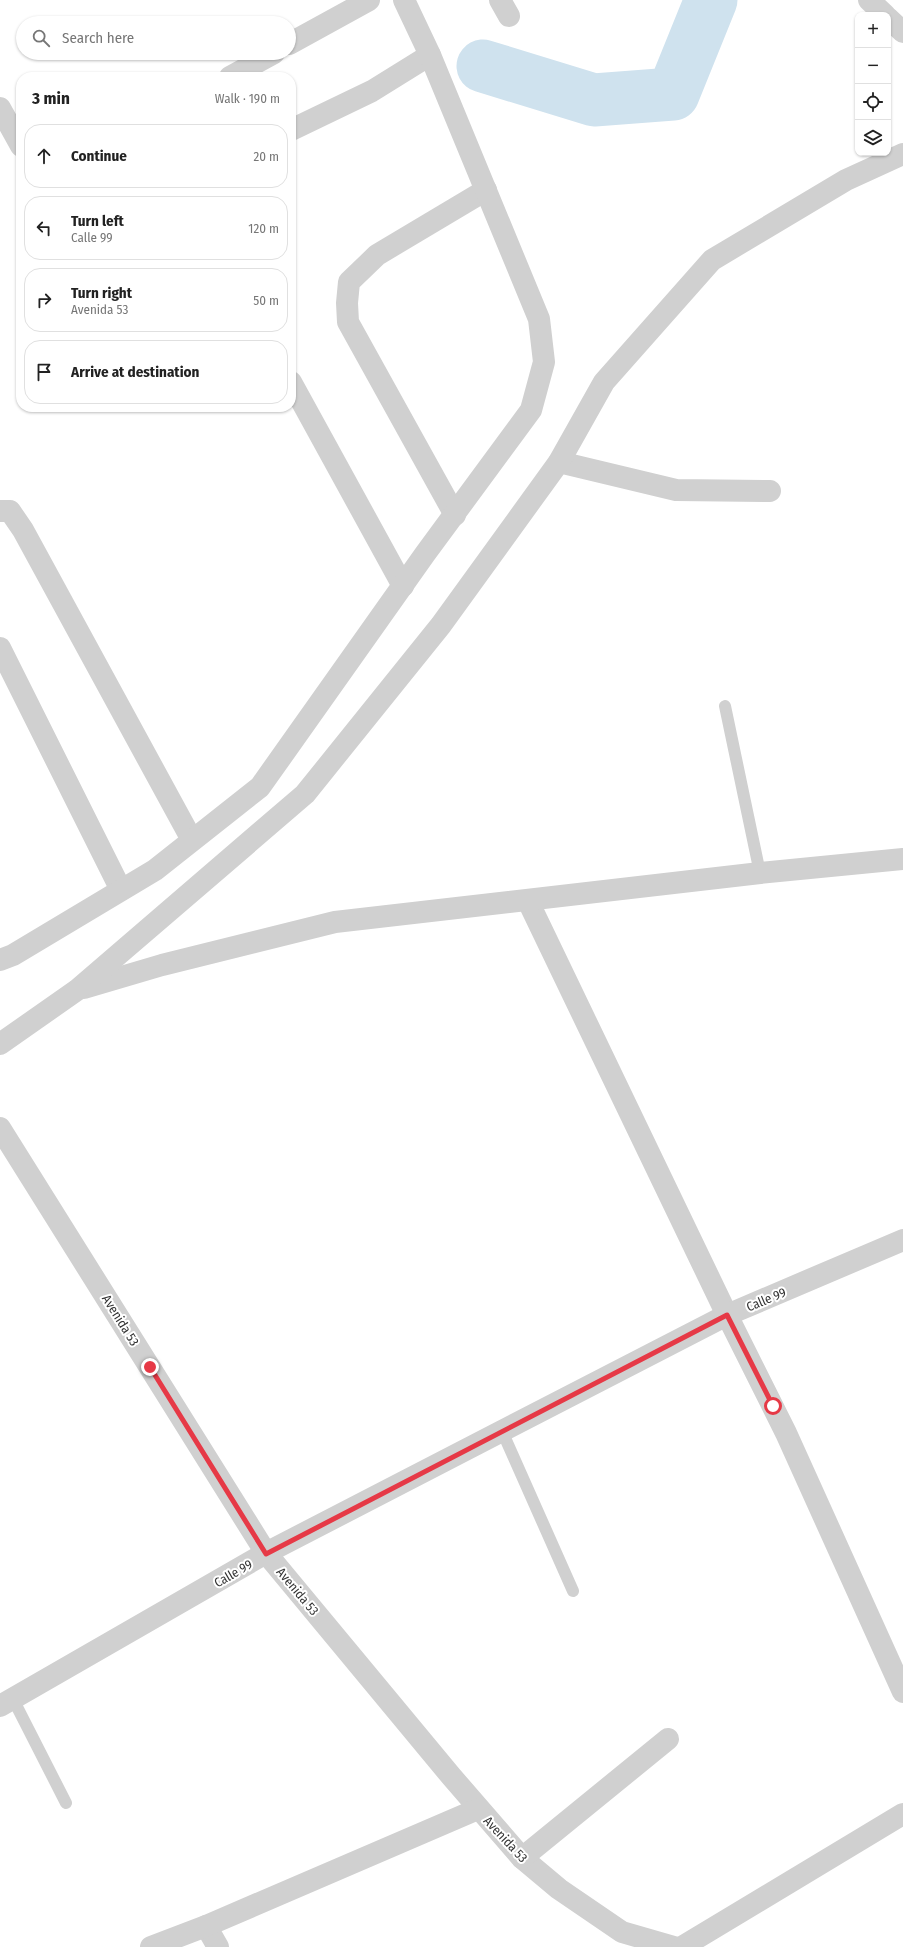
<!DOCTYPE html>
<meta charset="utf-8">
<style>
body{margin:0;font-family:"Fira Sans Condensed",sans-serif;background:#f2f2f2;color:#222}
.controls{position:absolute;right:12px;top:12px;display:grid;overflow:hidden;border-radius:8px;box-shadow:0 1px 3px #0004}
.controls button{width:36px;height:36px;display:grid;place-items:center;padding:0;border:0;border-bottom:1px solid #e0e0e0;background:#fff;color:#222;font:20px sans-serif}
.stop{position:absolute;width:12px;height:12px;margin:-9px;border:3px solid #e63946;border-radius:50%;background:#fff}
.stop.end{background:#e63946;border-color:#fff;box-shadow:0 1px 4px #0008}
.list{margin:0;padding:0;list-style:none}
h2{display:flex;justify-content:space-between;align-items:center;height:52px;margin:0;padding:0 16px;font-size:17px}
h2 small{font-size:13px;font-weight:400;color:#767676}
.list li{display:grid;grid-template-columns:26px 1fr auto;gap:12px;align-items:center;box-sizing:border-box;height:64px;margin:0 8px 8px;padding:0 8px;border:1px solid #e0e0e0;border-radius:16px}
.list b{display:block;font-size:15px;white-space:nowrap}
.list p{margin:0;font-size:13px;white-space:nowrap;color:#767676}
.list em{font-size:13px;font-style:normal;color:#767676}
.icon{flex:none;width:22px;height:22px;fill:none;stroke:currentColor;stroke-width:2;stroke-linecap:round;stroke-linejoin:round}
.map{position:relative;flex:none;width:903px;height:1947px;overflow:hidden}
.search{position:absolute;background:#fff;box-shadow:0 1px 3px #0004;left:16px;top:16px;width:280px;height:44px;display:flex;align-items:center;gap:10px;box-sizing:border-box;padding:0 14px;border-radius:22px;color:#767676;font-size:15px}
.panel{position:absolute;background:#fff;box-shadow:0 1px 3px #0004;left:16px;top:72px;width:280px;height:340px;border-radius:16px}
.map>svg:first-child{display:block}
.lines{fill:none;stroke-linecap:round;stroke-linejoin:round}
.river{stroke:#cfe2ee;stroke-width:53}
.service{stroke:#d0d0d0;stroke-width:12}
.minor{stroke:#d0d0d0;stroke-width:22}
.route{stroke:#e63946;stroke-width:5}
.labels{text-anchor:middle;stroke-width:4;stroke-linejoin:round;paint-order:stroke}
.street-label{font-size:13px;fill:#333;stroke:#fff}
</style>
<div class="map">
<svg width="903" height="1947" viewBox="0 0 903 1947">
<rect width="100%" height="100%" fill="#fff"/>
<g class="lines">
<path class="river" d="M483,66L594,100L673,94L711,0"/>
<g class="service">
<path d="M725,706L760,873"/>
<path d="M502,1431L573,1591"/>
<path d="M13,1699L66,1803"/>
</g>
<g class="minor">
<path d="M500,0L509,16"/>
<path d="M869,0L885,15"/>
<path d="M888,18L903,32"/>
<path d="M289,44L369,0"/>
<path d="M230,77L274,53"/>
<path d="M0,108L21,146"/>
<path d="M291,130L372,91L430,55"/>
<path d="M291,382L403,586"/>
<path d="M559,462L676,490L770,491"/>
<path d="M0,511H10L23,530L192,840"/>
<path d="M455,515L348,322L347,303L349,282L377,255L486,190"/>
<path d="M0,648L121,890"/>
<path d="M528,901L727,1315L786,1433L903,1692"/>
<path d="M0,960L13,955L155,870L260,787L425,554L531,410L544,362L539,319L430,55L404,0"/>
<path d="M84,988L162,965L335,922L760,873L903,859"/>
<path d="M0,1044L77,990L305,794L441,625L559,462L604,382L712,260L846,180L903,154"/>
<path d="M0,1128L266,1553L451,1776L522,1858L559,1889L622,1932L674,1947"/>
<path d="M0,1706L266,1553L502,1431L727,1315L903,1240"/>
<path d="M522,1858L668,1739"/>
<path d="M206,1926L218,1947"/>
<path d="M151,1947L206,1926L478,1809"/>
<path d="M682,1947L903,1814"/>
</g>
</g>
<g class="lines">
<path class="route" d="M150,1367L266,1554L727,1315L773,1406"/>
</g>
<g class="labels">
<g class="street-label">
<text transform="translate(766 1299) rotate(-23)" y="5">Calle 99</text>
<text transform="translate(121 1320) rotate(58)" y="5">Avenida 53</text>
<text transform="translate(233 1573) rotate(-30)" y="5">Calle 99</text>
<text transform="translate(298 1591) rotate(50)" y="5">Avenida 53</text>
<text transform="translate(506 1839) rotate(47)" y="5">Avenida 53</text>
</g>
</g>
</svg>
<div class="controls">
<button>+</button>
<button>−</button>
<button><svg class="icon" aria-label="locate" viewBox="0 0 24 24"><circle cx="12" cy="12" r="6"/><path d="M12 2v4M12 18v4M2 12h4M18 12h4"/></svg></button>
<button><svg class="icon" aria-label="layers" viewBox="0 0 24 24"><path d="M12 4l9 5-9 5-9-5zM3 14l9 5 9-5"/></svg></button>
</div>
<div class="stop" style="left:773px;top:1406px"></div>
<div class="stop end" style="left:150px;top:1367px"></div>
<div class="search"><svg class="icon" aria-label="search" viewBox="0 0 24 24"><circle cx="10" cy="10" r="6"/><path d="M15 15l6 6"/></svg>Search here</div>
<section class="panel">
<h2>3 min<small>Walk · 190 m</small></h2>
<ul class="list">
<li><svg class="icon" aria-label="ahead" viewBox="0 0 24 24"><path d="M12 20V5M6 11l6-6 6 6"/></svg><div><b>Continue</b></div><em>20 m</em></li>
<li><svg class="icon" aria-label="left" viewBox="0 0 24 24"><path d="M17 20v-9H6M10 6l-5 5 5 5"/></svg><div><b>Turn left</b><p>Calle 99</p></div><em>120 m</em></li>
<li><svg class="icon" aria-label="right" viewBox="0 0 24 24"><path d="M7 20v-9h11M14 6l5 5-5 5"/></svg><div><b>Turn right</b><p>Avenida 53</p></div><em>50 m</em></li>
<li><svg class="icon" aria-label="arrive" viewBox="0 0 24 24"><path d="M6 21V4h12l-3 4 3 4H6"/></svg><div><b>Arrive at destination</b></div></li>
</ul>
</section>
</div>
